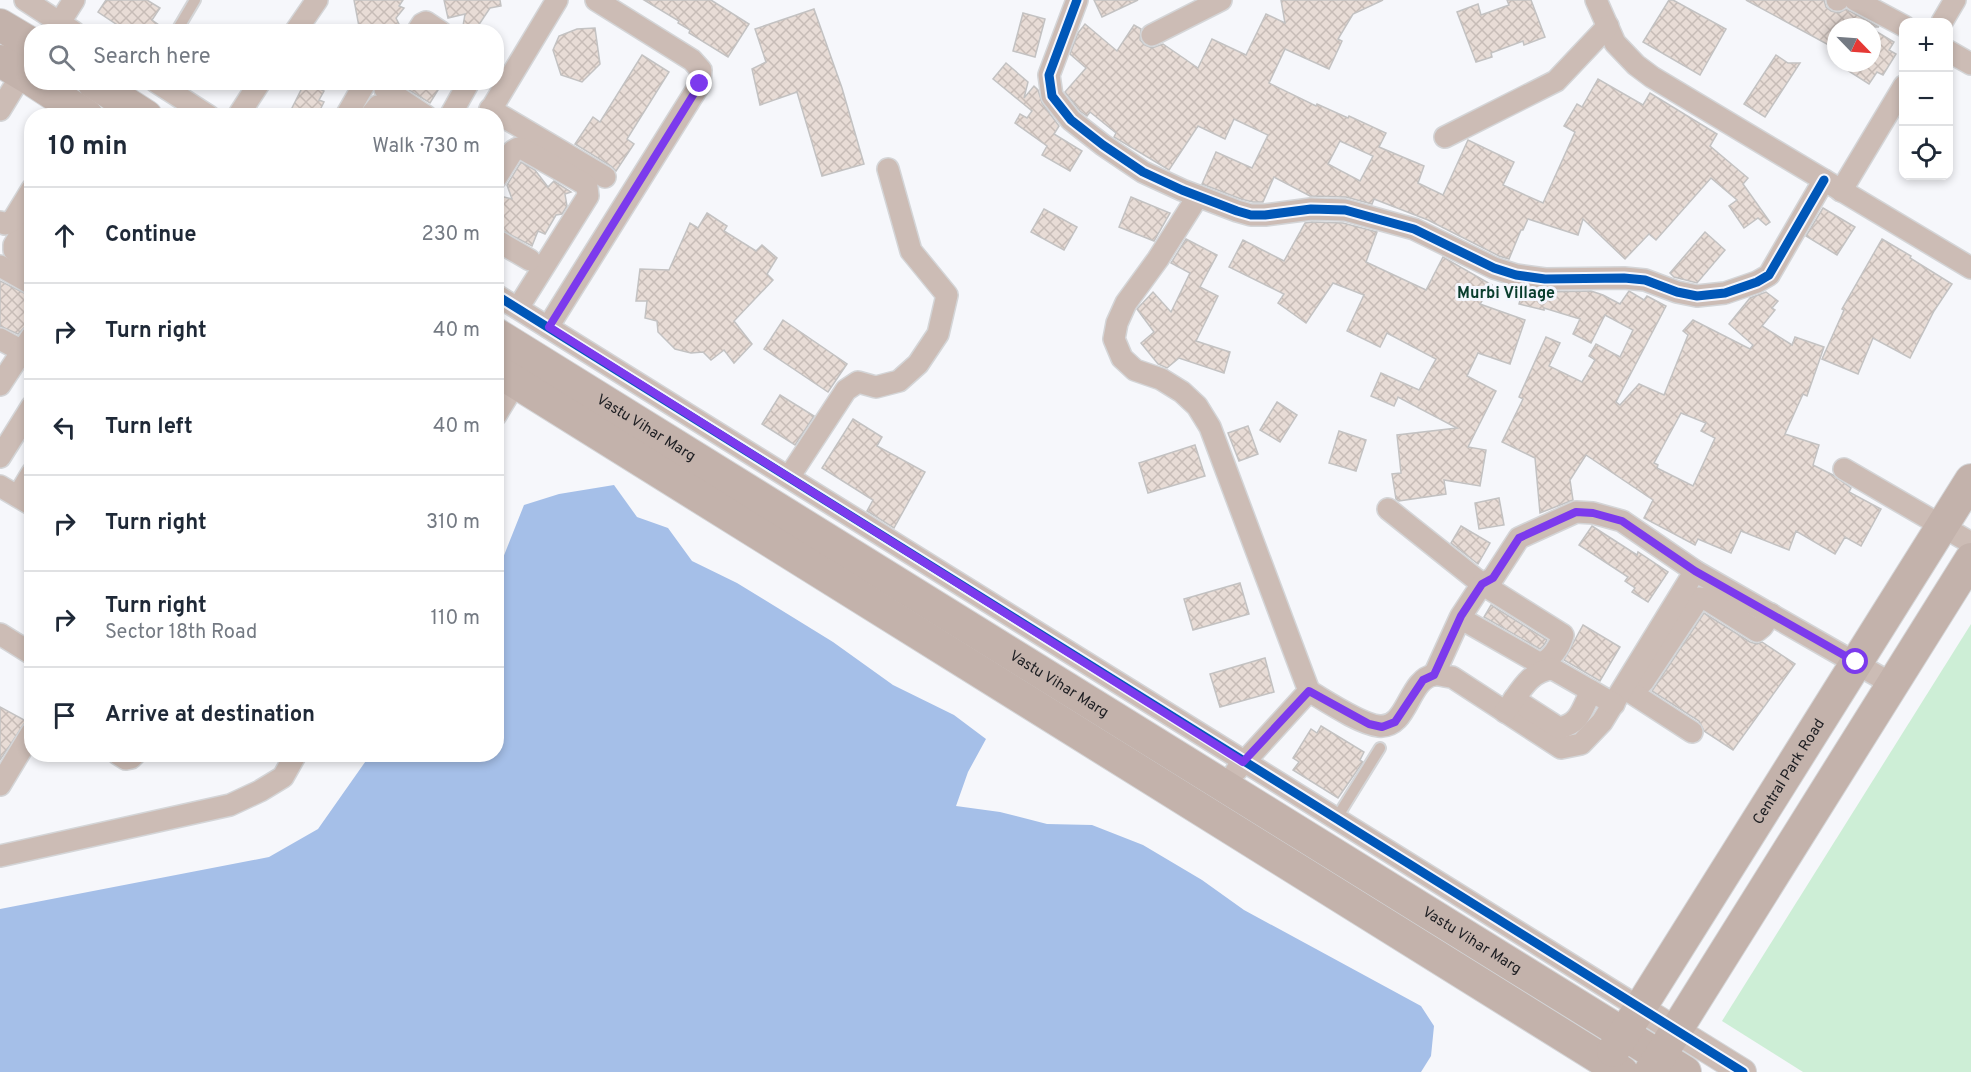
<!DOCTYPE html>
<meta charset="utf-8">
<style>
body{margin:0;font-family:Overpass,sans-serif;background:#f2f2f3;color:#1f2937}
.controls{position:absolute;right:18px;top:18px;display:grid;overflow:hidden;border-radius:12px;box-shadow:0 3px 9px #0003}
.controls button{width:54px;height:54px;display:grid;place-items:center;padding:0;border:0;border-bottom:2px solid #e0e1e3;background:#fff;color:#1f2937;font:30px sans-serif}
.compass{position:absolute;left:1827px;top:18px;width:54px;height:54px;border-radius:50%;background:#fff;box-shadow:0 3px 9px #0003;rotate:115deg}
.stop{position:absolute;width:18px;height:18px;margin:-14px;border:4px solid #7c3aed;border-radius:50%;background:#fff}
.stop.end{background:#7c3aed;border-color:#fff;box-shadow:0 2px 6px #0008}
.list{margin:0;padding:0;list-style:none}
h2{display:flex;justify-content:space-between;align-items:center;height:78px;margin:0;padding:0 24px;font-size:26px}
h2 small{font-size:20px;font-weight:400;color:#747a83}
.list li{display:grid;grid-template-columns:39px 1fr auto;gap:18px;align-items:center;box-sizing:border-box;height:96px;padding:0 24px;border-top:2px solid #e0e1e3}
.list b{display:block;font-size:22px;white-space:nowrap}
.list p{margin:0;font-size:20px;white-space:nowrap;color:#747a83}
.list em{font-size:20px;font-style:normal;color:#747a83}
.icon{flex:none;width:33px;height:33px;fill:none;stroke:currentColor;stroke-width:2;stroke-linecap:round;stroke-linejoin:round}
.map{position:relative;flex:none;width:1971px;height:1072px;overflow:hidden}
.search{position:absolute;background:#fff;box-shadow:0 3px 9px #0003;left:24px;top:24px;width:480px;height:66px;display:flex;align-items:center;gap:15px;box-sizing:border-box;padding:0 21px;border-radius:24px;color:#747a83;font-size:22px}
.panel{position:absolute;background:#fff;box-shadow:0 3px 9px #0003;left:24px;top:108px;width:480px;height:654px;border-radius:24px}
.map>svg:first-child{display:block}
.green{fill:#cdeed6}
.water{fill:#a5bfe8}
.building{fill:url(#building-cross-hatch);stroke:#c3c2c2;stroke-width:1.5;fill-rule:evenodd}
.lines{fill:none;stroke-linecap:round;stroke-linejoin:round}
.service-casing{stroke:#d4d5d7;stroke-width:14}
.minor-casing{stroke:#d4d5d7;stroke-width:24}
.tertiary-casing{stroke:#d4d5d7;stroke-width:28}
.primary-casing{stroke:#d4d5d7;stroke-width:34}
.service{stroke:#ccbcb5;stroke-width:10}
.minor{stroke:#ccbcb5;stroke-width:21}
.tertiary{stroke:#ccbcb5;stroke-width:26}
.primary{stroke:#c3b2ab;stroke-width:32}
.cycleway-casing{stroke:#f4f6fd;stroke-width:13}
.cycleway{stroke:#0057b8;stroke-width:9}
.route{stroke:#7c3aed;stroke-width:8}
.labels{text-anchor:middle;stroke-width:6;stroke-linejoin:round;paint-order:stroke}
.street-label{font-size:15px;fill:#1d1e22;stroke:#f4f6fd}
.neighbourhood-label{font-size:16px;font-weight:bold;fill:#093d2d;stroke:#f4f6fd}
</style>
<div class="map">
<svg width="1971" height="1072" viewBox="0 0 1971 1072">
<defs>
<pattern id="building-cross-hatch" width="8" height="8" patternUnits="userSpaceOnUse" patternTransform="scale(1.5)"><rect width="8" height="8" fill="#e8dcd6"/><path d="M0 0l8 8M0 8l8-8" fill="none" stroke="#c7bcb7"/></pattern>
</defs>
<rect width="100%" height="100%" fill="#f6f7fb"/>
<path class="green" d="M1971,624V1072H1803L1722,1021Z"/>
<path class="water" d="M614,485L637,517L668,528L692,561L737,583L833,642L893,685L954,715L986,739L968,772L956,806L1000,812L1047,824L1092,825L1143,845L1202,880L1244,910L1421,1006L1434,1026L1431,1056L1421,1072H0V909L269,857L318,829L370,755L496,754L497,573L524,505L559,494Z"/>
<g class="building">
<path d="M106,0H147L160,8L152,20L169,32H128L98,12Z"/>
<path d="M354,0H403L399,6L404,8L396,18L400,26L391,29L392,32H360Z"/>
<path d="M444,0H500L501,6L490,8L474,32L463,26L465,14L448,18Z"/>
<path d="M644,0H711L749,24L728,57L689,33L690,30L678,23L679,21Z"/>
<path d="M1094,0H1138L1102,17Z"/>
<path d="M1281,0H1383L1353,14L1338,39L1342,41L1329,69L1285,49L1269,83L1316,106L1317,104L1348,118L1349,116L1386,133L1379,147L1424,166L1418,183L1443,195L1468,140L1514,162L1503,185L1543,203L1575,132L1564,126L1577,104L1582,107L1598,79L1643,105L1650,93L1717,134L1710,146L1748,178L1743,184L1770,222L1766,225L1758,218L1744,228L1729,206L1737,200L1711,178L1656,240L1649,234L1625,259L1583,219L1578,235L1528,219L1523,230H1521L1509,259L1499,256L1428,220L1374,199L1372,204L1346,197L1310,196L1274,177L1263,202H1253L1241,199L1202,184L1216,152L1252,168L1268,135L1234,119L1225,139L1198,126L1169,170L1114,137L1116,133L1090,112L1087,116L1080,111L1065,92L1086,68L1070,54L1078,33L1085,24L1117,51L1134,25L1141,29L1140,40L1145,45L1152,48L1163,44L1198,68L1212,39L1246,55L1266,14L1285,23ZM1340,141L1373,156L1360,181L1328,164Z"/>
<path d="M1507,0H1531L1545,37L1524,45L1523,41L1491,53L1492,57L1476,62L1457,12L1478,4L1481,15L1509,5Z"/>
<path d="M1669,0H1673L1726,29L1700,75L1643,42Z"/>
<path d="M1746,0H1824L1826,7L1831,11L1839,13L1846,9L1879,27H1836V49Z"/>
<path d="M814,9L842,88L864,164L822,176L797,92L760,105L752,69L766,62L755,29Z"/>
<path d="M1023,13L1045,19L1035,57L1013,51Z"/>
<path d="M595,28L600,64L582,82L561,75L553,50L559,36L577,29Z"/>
<path d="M1872,29L1894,42L1889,50L1896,54L1883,75L1877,72L1869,84L1836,63H1872Z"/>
<path d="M642,55L669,72L627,139L634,144L616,171L611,166L575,144L593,117L600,122Z"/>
<path d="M1776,55L1788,63H1800L1765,117L1744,104Z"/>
<path d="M1006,63L1028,82L1024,98L1034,86L1038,90L1042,103L1059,126L1054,134L1082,151L1070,171L1042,155L1047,146L1015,123L1020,114L1027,118L1032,111L993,79Z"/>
<path d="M305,82L324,91L319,100L324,102L317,116H288Z"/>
<path d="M414,82H443L430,103L409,90Z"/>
<path d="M521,162L535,170L548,187L554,181L571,192L565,194L567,206L562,214L556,215L545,234L538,231L532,246L496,227V195L512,199L507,185Z"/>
<path d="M1131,197L1170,213L1154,241L1119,227Z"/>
<path d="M1823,208L1855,227L1837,255L1806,236Z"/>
<path d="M1044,209L1077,227L1064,250L1031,232Z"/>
<path d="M707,213L727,226L724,231L756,251L762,245L777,258L767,274L773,280L734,321L752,344L734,363L724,350L711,360L703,352L691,353L675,349L658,332L657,321L645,318L647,301H636L640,269L669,270L690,223L698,228Z"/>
<path d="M1312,222L1343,223L1377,232L1366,262L1426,290L1443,257L1492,285L1480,304L1525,320L1510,364L1478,353L1467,376L1496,391L1468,447L1486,450L1480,486L1444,480L1446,494L1399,501L1396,499L1392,474L1401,473L1397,435L1457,428L1398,397L1394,406L1371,396L1381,373L1419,390L1436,359L1387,333L1380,347L1347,331L1364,295L1333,283L1306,323L1278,303L1284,294L1229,267L1243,240L1284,261L1305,223Z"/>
<path d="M1705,232L1725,250L1697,283L1674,277L1670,273Z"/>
<path d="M1186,239L1217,255L1200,287L1218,296L1196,341L1230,352L1224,373L1179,358L1167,368L1158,364L1141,343L1154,332L1137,309L1153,292L1171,312L1190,273L1171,263Z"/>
<path d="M1882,239L1911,256L1910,258L1952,284L1934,311L1910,358L1873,338L1858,374L1822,359L1844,310L1842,309Z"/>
<path d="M0,281L32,297V320L18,334L0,326Z"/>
<path d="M1523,289L1545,292L1591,291L1603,295L1620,304L1629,291L1644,300L1647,296L1666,306L1616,402L1620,405L1639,384L1664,395L1688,335L1683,331L1693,320L1750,349L1753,345L1729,324L1750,298L1766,292L1778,301L1772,308L1775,310L1762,326L1792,345L1795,337L1824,347L1807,396L1803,394L1785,434L1819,445L1813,465L1833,475L1851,488L1849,492L1881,509L1861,546L1845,537L1835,554L1796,531L1789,550L1741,531L1731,553L1698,539L1695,545L1644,518L1653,500L1586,455L1570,480L1573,500L1540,513L1535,458L1502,442L1523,399L1519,397L1546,337L1560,343L1549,366L1582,382L1595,360L1589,356L1596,344L1620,357L1633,330L1605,315L1591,343L1573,334L1580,319L1544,308V310L1519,304ZM1681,413L1706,423L1701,431L1715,438L1693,486L1657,468L1658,465L1654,463Z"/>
<path d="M783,320L847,364L828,392L764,349Z"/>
<path d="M780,395L814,416L795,445L762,424Z"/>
<path d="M1277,402L1297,415L1280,442L1260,430Z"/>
<path d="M853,419L882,437L877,446L925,472L894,528L867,511L873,500L822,468Z"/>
<path d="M1248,426L1258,454L1239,461L1228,433Z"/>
<path d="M1339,431L1366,440L1356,471L1329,463Z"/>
<path d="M1195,445L1205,476L1148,493L1139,463Z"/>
<path d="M1499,498L1504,525L1479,529L1475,503Z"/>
<path d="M1461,526L1490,543L1478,564L1451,543Z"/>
<path d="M1592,526L1637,555L1638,552L1668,572L1648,602L1632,592L1635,588L1625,581L1628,577L1579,545Z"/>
<path d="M1240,583L1249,614L1193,630L1184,599Z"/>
<path d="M1491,605L1547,640L1544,645L1540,649L1484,617Z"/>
<path d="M1704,613L1750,642L1757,644L1762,642L1795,664L1733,750L1704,731L1699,721L1652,691Z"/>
<path d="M1583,625L1620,647L1600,681L1564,660Z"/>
<path d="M1265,658L1274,692L1220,707L1210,674Z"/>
<path d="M0,707L26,721L0,760Z"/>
<path d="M1321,726L1364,752L1360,760L1363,762L1338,798L1293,770L1299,762L1293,758L1311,729L1317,733Z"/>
</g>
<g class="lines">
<g class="service-casing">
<g id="service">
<path d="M176,32L195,0"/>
<path d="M1336,819L1380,748"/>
</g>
</g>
<g class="minor-casing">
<g id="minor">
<path d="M25,0L74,32"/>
<path d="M1077,0L1049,75L1052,96L1071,120L1103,145L1143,172L1182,190L1237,211L1251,215H1265L1311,209L1345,210L1414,229L1494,268L1516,275L1545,279L1624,278L1645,280L1677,292L1697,296L1725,293L1757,282L1769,275L1824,180"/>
<path d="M1596,0L1615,43L1636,65L1652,77L1971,268"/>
<path d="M1837,0H1838"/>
<path d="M1855,0L1904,26"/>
<path d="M60,22L74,0"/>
<path d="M1942,22L1955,0"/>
<path d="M295,32L317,0"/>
<path d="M417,32L422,24L426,22L441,32"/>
<path d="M1152,35L1221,0"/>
<path d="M1948,51L1971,64"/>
<path d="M156,82L209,116"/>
<path d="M385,82V89L426,116"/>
<path d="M490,109L605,177"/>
<path d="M0,110L22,74"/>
<path d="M238,116L260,82"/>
<path d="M346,116L365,83"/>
<path d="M370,116L378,106L388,107L403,116"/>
<path d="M450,116L469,82"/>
<path d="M487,116L557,0"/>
<path d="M1445,137L1556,81L1608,26"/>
<path d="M496,178L513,151L518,148L523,149L583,183L587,187L588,196L518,308"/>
<path d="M1841,191L1904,86"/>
<path d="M1198,196L1158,259L1126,303L1117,323L1114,339L1122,358L1135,370L1161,379L1182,392L1197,406L1210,427L1309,691L1236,771"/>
<path d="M32,216L14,245V250L32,262"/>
<path d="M0,222L5,224L13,220L32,189"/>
<path d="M496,240L530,260"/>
<path d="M0,266L32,284"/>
<path d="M496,295L1640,1008"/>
<path d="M548,327L700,84L701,70L692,60L596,0"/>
<path d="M0,339L22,351"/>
<path d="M0,385L32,336"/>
<path d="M496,415L516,382"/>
<path d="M0,457L32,406"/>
<path d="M1844,469L1971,543"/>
<path d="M789,477L846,390L858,382L876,387L899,381L918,364L938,334L947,295L911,251L888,169"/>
<path d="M0,486L32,505"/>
<path d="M18,496L32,473"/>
<path d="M1388,509L1482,584L1493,578L1519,538L1576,512L1593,513L1622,521L1695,571L1892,684"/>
<path d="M0,634L32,654"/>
<path d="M1434,675L1460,618L1461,616L1482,584L1563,635C1560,646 1551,661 1539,663L1460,618"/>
<path d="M1643,682L1699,598L1706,599L1757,631L1762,627L1771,614"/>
<path d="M1624,688L1692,732"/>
<path d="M1309,691C1326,701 1360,724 1379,726C1408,729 1408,679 1434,675C1439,674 1447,677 1452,677L1561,748L1581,744L1602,722L1695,571"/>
<path d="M1514,699L1559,728C1580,724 1582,709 1591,691"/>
<path d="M1505,712C1519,694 1529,670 1553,669L1614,704"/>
<path d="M118,754L126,759L131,758L135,754"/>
<path d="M0,785L32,732"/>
<path d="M0,856L230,805L260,791L283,777L296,754"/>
</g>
</g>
<g class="tertiary-casing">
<path id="tertiary" d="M1640,1008L1743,1072"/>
</g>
<g class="primary-casing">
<g id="primary">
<path d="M0,25L32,44"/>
<path d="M0,61L32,80"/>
<path d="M35,82L87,116"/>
<path d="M93,82L146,116"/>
<path id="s1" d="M496,334L1685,1072"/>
<path d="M496,370L1622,1072"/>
<path id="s2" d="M1613,1051L1971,480"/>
<path d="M1650,1072L1971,559"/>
</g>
</g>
<use href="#service" class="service"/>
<use href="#minor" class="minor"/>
<use href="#tertiary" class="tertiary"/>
<use href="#primary" class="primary"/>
<g class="cycleway-casing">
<g id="cycleway">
<path d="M1077,0L1049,75L1052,96L1071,120L1103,145L1143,172L1182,190L1237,211L1251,215H1265L1311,209L1345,210L1414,229L1494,268L1516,275L1545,279L1624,278L1645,280L1677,292L1697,296L1725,293L1757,282L1769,275L1824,180"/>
<path d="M496,295L1743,1072"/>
</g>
</g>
<use href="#cycleway" class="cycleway"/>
</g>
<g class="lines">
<path class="route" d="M700,84L549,327L1243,762L1309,691L1369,724L1382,727L1395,722L1423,680L1434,675L1461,616L1482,584L1493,578L1519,538L1576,512L1593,513L1622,521L1695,571L1856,662"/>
</g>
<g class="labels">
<g class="street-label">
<text dy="5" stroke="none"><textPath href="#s1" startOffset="177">Vastu Vihar Marg</textPath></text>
<text dy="5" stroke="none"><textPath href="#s1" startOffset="663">Vastu Vihar Marg</textPath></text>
<text dy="5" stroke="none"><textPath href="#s2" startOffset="330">Central Park Road</textPath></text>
<text dy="5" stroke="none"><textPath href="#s1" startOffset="1149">Vastu Vihar Marg</textPath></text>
</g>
<g class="neighbourhood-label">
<text x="1506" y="298">Murbi Village</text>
</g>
</g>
</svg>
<div class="controls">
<button>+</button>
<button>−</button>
<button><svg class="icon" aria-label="locate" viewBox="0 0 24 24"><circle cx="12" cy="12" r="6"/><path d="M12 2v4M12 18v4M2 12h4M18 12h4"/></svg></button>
</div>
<svg class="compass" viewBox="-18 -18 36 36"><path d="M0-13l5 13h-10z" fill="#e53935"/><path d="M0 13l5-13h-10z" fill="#747a83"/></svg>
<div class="stop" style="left:1856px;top:662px"></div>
<div class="stop end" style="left:700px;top:84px"></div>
<div class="search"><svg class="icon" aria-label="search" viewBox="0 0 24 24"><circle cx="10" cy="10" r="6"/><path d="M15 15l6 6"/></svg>Search here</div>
<section class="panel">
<h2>10 min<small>Walk · 730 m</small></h2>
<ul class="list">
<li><svg class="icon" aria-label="ahead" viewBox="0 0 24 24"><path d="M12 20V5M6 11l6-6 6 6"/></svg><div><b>Continue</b></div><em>230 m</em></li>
<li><svg class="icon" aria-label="right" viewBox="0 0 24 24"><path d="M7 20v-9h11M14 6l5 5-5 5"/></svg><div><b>Turn right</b></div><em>40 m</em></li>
<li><svg class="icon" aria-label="left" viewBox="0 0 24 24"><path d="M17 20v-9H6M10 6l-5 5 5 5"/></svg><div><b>Turn left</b></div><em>40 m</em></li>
<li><svg class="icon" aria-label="right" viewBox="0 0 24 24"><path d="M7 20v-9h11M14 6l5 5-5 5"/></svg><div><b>Turn right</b></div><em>310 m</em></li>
<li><svg class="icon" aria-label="right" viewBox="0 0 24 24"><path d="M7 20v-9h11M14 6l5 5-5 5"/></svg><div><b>Turn right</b><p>Sector 18th Road</p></div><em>110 m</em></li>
<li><svg class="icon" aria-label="arrive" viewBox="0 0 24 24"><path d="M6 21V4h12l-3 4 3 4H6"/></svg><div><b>Arrive at destination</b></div></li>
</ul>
</section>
</div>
